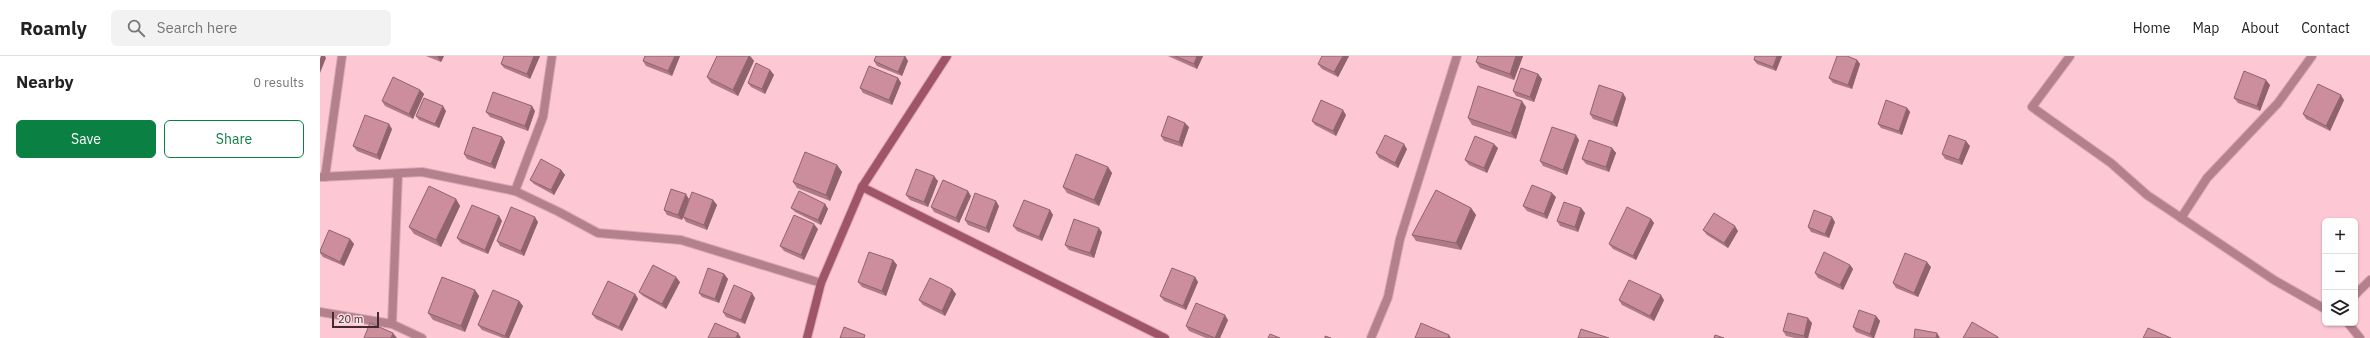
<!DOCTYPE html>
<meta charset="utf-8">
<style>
body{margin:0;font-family:"IBM Plex Sans",sans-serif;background:#f2f2f2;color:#222}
.controls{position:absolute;right:12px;bottom:12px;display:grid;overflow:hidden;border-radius:6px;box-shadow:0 1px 3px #0004}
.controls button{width:36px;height:36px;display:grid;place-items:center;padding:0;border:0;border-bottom:1px solid #e0e0e0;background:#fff;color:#222;font:20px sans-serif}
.scale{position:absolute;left:12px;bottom:10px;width:47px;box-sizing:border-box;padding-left:4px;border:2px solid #432a30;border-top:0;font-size:11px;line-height:14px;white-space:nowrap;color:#432a30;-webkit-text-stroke:3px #f9dee3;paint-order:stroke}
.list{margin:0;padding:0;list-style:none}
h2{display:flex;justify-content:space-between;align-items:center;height:52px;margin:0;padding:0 16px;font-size:17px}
h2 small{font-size:13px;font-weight:400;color:#767676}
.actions{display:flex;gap:8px;padding:12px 16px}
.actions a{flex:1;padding:9px 0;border:1px solid #0b8043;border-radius:6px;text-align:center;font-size:14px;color:#0b8043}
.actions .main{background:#0b8043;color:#fff}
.icon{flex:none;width:22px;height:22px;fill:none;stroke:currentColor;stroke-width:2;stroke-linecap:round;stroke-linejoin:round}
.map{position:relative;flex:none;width:2050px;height:282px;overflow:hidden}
header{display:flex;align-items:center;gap:24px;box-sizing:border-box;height:56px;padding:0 20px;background:#fff;border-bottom:1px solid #e0e0e0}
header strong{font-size:19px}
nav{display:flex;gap:22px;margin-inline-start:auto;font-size:14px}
.search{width:280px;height:36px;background:#f2f2f2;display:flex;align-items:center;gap:10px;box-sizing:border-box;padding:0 14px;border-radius:6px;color:#767676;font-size:15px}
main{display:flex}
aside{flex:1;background:#fff}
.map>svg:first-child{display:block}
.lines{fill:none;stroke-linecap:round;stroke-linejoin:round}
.street-casing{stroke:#d8a8b3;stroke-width:10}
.secondary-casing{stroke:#d8a8b3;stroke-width:10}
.street{stroke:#b5808d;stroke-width:8}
.secondary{stroke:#a05469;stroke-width:8}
.wall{fill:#af7a87}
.shaded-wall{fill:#8f636e}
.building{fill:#cc8e9d;stroke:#8f636e}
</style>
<header>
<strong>Roamly</strong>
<div class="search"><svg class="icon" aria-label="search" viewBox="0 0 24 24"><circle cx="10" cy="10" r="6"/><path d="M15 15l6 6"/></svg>Search here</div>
<nav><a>Home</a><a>Map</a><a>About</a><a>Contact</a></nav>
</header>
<main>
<aside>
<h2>Nearby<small>0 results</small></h2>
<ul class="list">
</ul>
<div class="actions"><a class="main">Save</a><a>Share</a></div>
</aside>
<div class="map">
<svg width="2050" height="282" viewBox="0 0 2050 282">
<rect width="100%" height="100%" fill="#fdc8d4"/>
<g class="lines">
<g class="street-casing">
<g id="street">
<path d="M1750,0L1712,51L1791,107L1827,139L1954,224L2005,253"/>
<path d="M78,118L72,268L102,282"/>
<path d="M0,121L102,116L195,135L239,156L278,177L361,184L501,227"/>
<path d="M5,121L22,0"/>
<path d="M195,135L223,61L232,0"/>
<path d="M1861,162L1887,122L1958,47L1992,0"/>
<path d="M2035,239L2050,224"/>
<path d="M0,256L72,268"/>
<path d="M2028,267L2040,282"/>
<path d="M1051,282L1068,241L1080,183L1137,0"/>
</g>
</g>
<g class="secondary-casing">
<g id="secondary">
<path d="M542,131L845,282"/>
<path d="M487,282L501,227L542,131L627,0"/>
</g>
</g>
<use href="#street" class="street"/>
<use href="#secondary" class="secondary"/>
</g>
<g class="wall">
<path d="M106,0H124L121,6Z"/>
<path d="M184,0H220L210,23L184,12L181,8Z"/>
<path d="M325,0H360L352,20L326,10L323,5Z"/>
<path d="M397,0H430L434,5L418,40L391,27L387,21Z"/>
<path d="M585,0L588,5L582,20L557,10L554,5Z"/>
<path d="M848,0H883L877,13Z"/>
<path d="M1029,0L1018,21L1002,13L998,8Z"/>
<path d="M1158,0H1203L1194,24L1160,12L1156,6Z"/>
<path d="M1462,0L1456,15L1437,8L1434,4Z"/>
<path d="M1537,4L1540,8L1532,33L1513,27L1509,22Z"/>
<path d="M450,14L454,19L445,38L431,31L428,27Z"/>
<path d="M1218,18L1222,23L1214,46L1196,40L1193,35Z"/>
<path d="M578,22L581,27L572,49L543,37L540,32Z"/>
<path d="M1950,29L1940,55L1918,47L1914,42Z"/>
<path d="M100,34L104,38L93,63L65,50L62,45Z"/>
<path d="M1306,42L1297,71L1273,63L1270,58Z"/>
<path d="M2024,44L2010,75L1986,63L1983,58Z"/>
<path d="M1206,51L1196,83L1152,69L1148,62Z"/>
<path d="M1587,52L1590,56L1582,79L1561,72L1558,68Z"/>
<path d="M126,55L119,72L99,64L96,60Z"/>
<path d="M215,55L208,75L170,61L166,56Z"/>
<path d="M1026,59L1016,80L995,69L992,65Z"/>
<path d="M869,71L862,91L844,85L841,80Z"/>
<path d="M72,73L60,104L37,95L33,90Z"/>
<path d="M182,81L185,86L175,113L147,103L144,98Z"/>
<path d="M1259,84L1247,119L1223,110L1220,105Z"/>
<path d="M1650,90L1642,109L1625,103L1622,98Z"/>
<path d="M1178,92L1167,117L1149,109L1145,104Z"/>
<path d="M1292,92L1296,97L1289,116L1266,108L1262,103Z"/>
<path d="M1087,93L1078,112L1059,102L1056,97Z"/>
<path d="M517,109L522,116L510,145L477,132L473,126Z"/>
<path d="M788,111L792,117L779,150L747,137L743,131Z"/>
<path d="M241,114L245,119L234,139L214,128L210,124Z"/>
<path d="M618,125L608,151L590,144L586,139Z"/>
<path d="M651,140L639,167L614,156L611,151Z"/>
<path d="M1236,141L1227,163L1207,155L1203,150Z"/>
<path d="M136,143L140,150L121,191L94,178L89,171Z"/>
<path d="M369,143L362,164L347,159L344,154Z"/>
<path d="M393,144L397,149L387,174L366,166L363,161Z"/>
<path d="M505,148L508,153L501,169L475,156L471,152Z"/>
<path d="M679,150L669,177L648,169L645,164Z"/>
<path d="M1151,152L1156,159L1141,194L1096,185L1092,179Z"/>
<path d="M1261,152L1265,157L1258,176L1240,170L1237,165Z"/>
<path d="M730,154L733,159L722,185L697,175L693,170Z"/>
<path d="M179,160L182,165L168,198L141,187L137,182Z"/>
<path d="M1331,163L1334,167L1316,204L1293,193L1289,188Z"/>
<path d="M218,166L204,200L180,190L177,185Z"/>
<path d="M1515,166L1509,182L1491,176L1488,171Z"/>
<path d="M498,173L484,204L464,195L460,190Z"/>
<path d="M1383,174L1418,175L1408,192L1387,179Z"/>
<path d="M782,176L774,202L749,194L745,189Z"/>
<path d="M30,183L34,188L24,210L3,201L0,197V195Z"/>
<path d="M573,204L577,209L566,240L542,231L538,226Z"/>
<path d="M1530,209L1533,213L1523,234L1498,222L1495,217Z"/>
<path d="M1611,211L1598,241L1576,232L1573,227Z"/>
<path d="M404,218L408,223L399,247L382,241L379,237Z"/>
<path d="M875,221L878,226L866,254L844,245L840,240Z"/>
<path d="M360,226L346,253L323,240L319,236Z"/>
<path d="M632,233L636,238L625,260L603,249L599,244Z"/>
<path d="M155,234L159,240L145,276L113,264L108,257Z"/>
<path d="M315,238L318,243L302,275L276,263L272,258Z"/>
<path d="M435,242L425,268L406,261L403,256Z"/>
<path d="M1299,244H1344L1334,265L1302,249Z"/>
<path d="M199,245L203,250L189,282H183L162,274L158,269Z"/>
<path d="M1556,260L1560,265L1554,282H1552L1536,276L1533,271Z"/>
<path d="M908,264L900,282H886L869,275L866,270Z"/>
<path d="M1492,267L1488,282H1475L1466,280L1463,275Z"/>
</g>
<g class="shaded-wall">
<path d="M1,0H5L6,2L0,17V3Z"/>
<path d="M117,0H124L121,6Z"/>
<path d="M214,0H220L210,23L207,18Z"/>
<path d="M355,0H360L352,20L348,15Z"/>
<path d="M429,0H430L434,5L418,40L413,34Z"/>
<path d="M585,0L588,5L582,20L578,16Z"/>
<path d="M877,0H883L877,13L874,8Z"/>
<path d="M1023,0H1029L1018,21L1014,16Z"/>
<path d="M1196,0H1203L1194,24L1190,18Z"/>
<path d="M1457,0H1462L1456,15L1453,11Z"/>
<path d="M1537,4L1540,8L1532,33L1528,29Z"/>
<path d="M450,14L454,19L445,38L442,33Z"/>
<path d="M1218,18L1222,23L1214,46L1210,41Z"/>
<path d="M578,22L581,27L572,49L569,44Z"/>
<path d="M1946,24L1950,29L1940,55L1937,50Z"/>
<path d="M100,34L104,38L93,63L89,58Z"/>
<path d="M1303,37L1306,42L1297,71L1293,66Z"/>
<path d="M2021,39L2024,44L2010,75L2006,70Z"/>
<path d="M1202,45L1206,51L1196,83L1191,77Z"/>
<path d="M123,50L126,55L119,72L115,68Z"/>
<path d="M212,50L215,55L208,75L205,70Z"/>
<path d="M1587,52L1590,56L1582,79L1579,75Z"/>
<path d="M1023,54L1026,59L1016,80L1013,75Z"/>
<path d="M865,67L869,71L862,91L859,86Z"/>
<path d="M69,68L72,73L60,104L57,99Z"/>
<path d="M1256,79L1259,84L1247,119L1243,114Z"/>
<path d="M182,81L185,86L175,113L171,108Z"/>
<path d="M1646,85L1650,90L1642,109L1639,104Z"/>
<path d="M1084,88L1087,93L1078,112L1075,107Z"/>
<path d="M1174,88L1178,92L1167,117L1164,112Z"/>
<path d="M1292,92L1296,97L1289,116L1286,111Z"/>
<path d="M517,109L522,116L510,145L506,139Z"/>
<path d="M788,111L792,117L779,150L774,144Z"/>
<path d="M241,114L245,119L234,139L231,134Z"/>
<path d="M614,120L618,125L608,151L604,146Z"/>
<path d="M648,135L651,140L639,167L636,162Z"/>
<path d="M1232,137L1236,141L1227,163L1224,158Z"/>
<path d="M366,138L369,143L362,164L358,159Z"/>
<path d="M136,143L140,150L121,191L116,184Z"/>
<path d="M393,144L397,149L387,174L384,169Z"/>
<path d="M676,145L679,150L669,177L666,172Z"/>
<path d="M505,148L508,153L501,169L498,164Z"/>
<path d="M1151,152L1156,159L1141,194L1136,187Z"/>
<path d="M1261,152L1265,157L1258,176L1255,171Z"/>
<path d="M730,154L733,159L722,185L719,181Z"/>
<path d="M179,160L182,165L168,198L165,194Z"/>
<path d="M215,161L218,166L204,200L201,195Z"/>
<path d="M1512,161L1515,166L1509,182L1505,178Z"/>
<path d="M1331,163L1334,167L1316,204L1313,200Z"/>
<path d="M494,168L498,173L484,204L481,199Z"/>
<path d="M1415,170L1418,175L1408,192L1404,187Z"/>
<path d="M779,172L782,176L774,202L770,197Z"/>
<path d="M30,183L34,188L24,210L20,206Z"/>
<path d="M573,204L577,209L566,240L562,235Z"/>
<path d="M1607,206L1611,211L1598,241L1594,237Z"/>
<path d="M1530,209L1533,213L1523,234L1520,229Z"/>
<path d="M404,218L408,223L399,247L395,243Z"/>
<path d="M356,221L360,226L346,253L342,248Z"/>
<path d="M875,221L878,226L866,254L863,250Z"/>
<path d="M632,233L636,238L625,260L622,255Z"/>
<path d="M155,234L159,240L145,276L141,270Z"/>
<path d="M432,237L435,242L425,268L421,264Z"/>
<path d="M315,238L318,243L302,275L299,271Z"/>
<path d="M1341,239L1344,244L1334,265L1330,260Z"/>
<path d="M199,245L203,250L189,282H187L185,280Z"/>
<path d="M905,259L908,264L900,282H895Z"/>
<path d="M1556,260L1560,265L1554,282H1553L1550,278Z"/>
<path d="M1488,262L1492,267L1488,282H1485L1484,280Z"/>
<path d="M73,277L77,282H71Z"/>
<path d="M418,277L421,282H416Z"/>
<path d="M1617,277L1620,282H1616Z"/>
<path d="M1129,279L1131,282H1128Z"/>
</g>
<g class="building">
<path d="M184,0H214L207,18L181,8Z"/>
<path d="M325,0H355L348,15L323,5Z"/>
<path d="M397,0H429L413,34L387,21Z"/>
<path d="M556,0H585L578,16L554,5Z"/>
<path d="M855,0H877L874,8Z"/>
<path d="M1002,0H1023L1014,16L998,8Z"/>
<path d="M1158,0H1196L1190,18L1156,6Z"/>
<path d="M1435,0H1457L1453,11L1434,4Z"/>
<path d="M1517,0H1527L1537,4L1528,29L1509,22Z"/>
<path d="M436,7L450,14L442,33L428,27Z"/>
<path d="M549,10L578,22L569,44L540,32Z"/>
<path d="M1201,12L1218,18L1210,41L1193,35Z"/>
<path d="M1924,15L1946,24L1937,50L1914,42Z"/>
<path d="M73,21L100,34L89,58L62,45Z"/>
<path d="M1998,28L2021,39L2006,70L1983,58Z"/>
<path d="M1279,29L1303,37L1293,66L1270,58Z"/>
<path d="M1158,30L1202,45L1191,77L1148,62Z"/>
<path d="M173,36L212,50L205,70L166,56Z"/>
<path d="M104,42L123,50L115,68L96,60Z"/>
<path d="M1001,44L1023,54L1013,75L992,65Z"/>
<path d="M1566,44L1587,52L1579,75L1558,68Z"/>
<path d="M45,59L69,68L57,99L33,90Z"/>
<path d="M848,60L865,67L859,86L841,80Z"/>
<path d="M153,71L182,81L171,108L144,98Z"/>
<path d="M1232,71L1256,79L1243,114L1220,105Z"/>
<path d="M1065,79L1084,88L1075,107L1056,97Z"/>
<path d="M1629,79L1646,85L1639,104L1622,98Z"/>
<path d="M1155,80L1174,88L1164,112L1145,104Z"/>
<path d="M1269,84L1292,92L1286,111L1262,103Z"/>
<path d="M485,96L517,109L506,139L473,126Z"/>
<path d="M756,98L788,111L774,144L743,131Z"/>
<path d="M221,103L241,114L231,134L210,124Z"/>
<path d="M596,113L614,120L604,146L586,139Z"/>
<path d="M623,124L648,135L636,162L611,151Z"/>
<path d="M1212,129L1232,137L1224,158L1203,150Z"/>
<path d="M109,130L136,143L116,184L89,171Z"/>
<path d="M351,133L366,138L358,159L344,154Z"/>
<path d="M1116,134L1151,152L1136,187L1092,179Z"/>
<path d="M479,135L505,148L498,164L471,152Z"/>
<path d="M372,136L393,144L384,169L363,161Z"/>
<path d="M655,137L676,145L666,172L645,164Z"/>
<path d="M704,144L730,154L719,181L693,170Z"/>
<path d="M1244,146L1261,152L1255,171L1237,165Z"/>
<path d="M152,149L179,160L165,194L137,182Z"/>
<path d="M191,151L215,161L201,195L177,185Z"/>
<path d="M1307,151L1331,163L1313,200L1289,188Z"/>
<path d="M1494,154L1512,161L1505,178L1488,171Z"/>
<path d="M1394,157L1415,170L1404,187L1383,174Z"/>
<path d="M474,159L494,168L481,199L460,190Z"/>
<path d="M754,163L779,172L770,197L745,189Z"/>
<path d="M9,174L30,183L20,206L0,196V195Z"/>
<path d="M549,196L573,204L562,235L538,226Z"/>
<path d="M1504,196L1530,209L1520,229L1495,217Z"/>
<path d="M1585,197L1607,206L1594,237L1573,227Z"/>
<path d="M333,209L356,221L342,248L319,236Z"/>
<path d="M388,212L404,218L395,243L379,237Z"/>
<path d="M852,212L875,221L863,250L840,240Z"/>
<path d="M122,221L155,234L141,270L108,257Z"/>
<path d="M610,222L632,233L622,255L599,244Z"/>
<path d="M1309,224L1341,239L1330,260L1299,244Z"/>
<path d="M288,225L315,238L299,271L272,258Z"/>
<path d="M414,229L432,237L421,264L403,256Z"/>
<path d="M173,234L199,245L185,280L158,269Z"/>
<path d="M876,247L905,259L895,282L866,270Z"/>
<path d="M1539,254L1556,260L1550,278L1533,271Z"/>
<path d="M1468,257L1488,262L1484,280L1463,275Z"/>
<path d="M1652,266L1678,281V282H1643Z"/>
<path d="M50,267L73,277L71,282H44Z"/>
<path d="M395,267L418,277L416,282H388Z"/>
<path d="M1101,267L1129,279L1128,282H1095Z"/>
<path d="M524,271L545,279L544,282H520Z"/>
<path d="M1828,272L1851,282H1823Z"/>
<path d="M1261,273L1289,282H1258Z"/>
<path d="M1595,273L1617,277L1616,282H1594Z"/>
<path d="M950,278L960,282H948Z"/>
<path d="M1395,279L1404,282H1394Z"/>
<path d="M1005,280L1011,282H1005Z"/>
</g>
</svg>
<div class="controls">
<button>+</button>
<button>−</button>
<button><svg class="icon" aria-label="layers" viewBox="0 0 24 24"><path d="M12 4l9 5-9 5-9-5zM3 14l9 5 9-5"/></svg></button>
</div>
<div class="scale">20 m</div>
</div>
</main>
